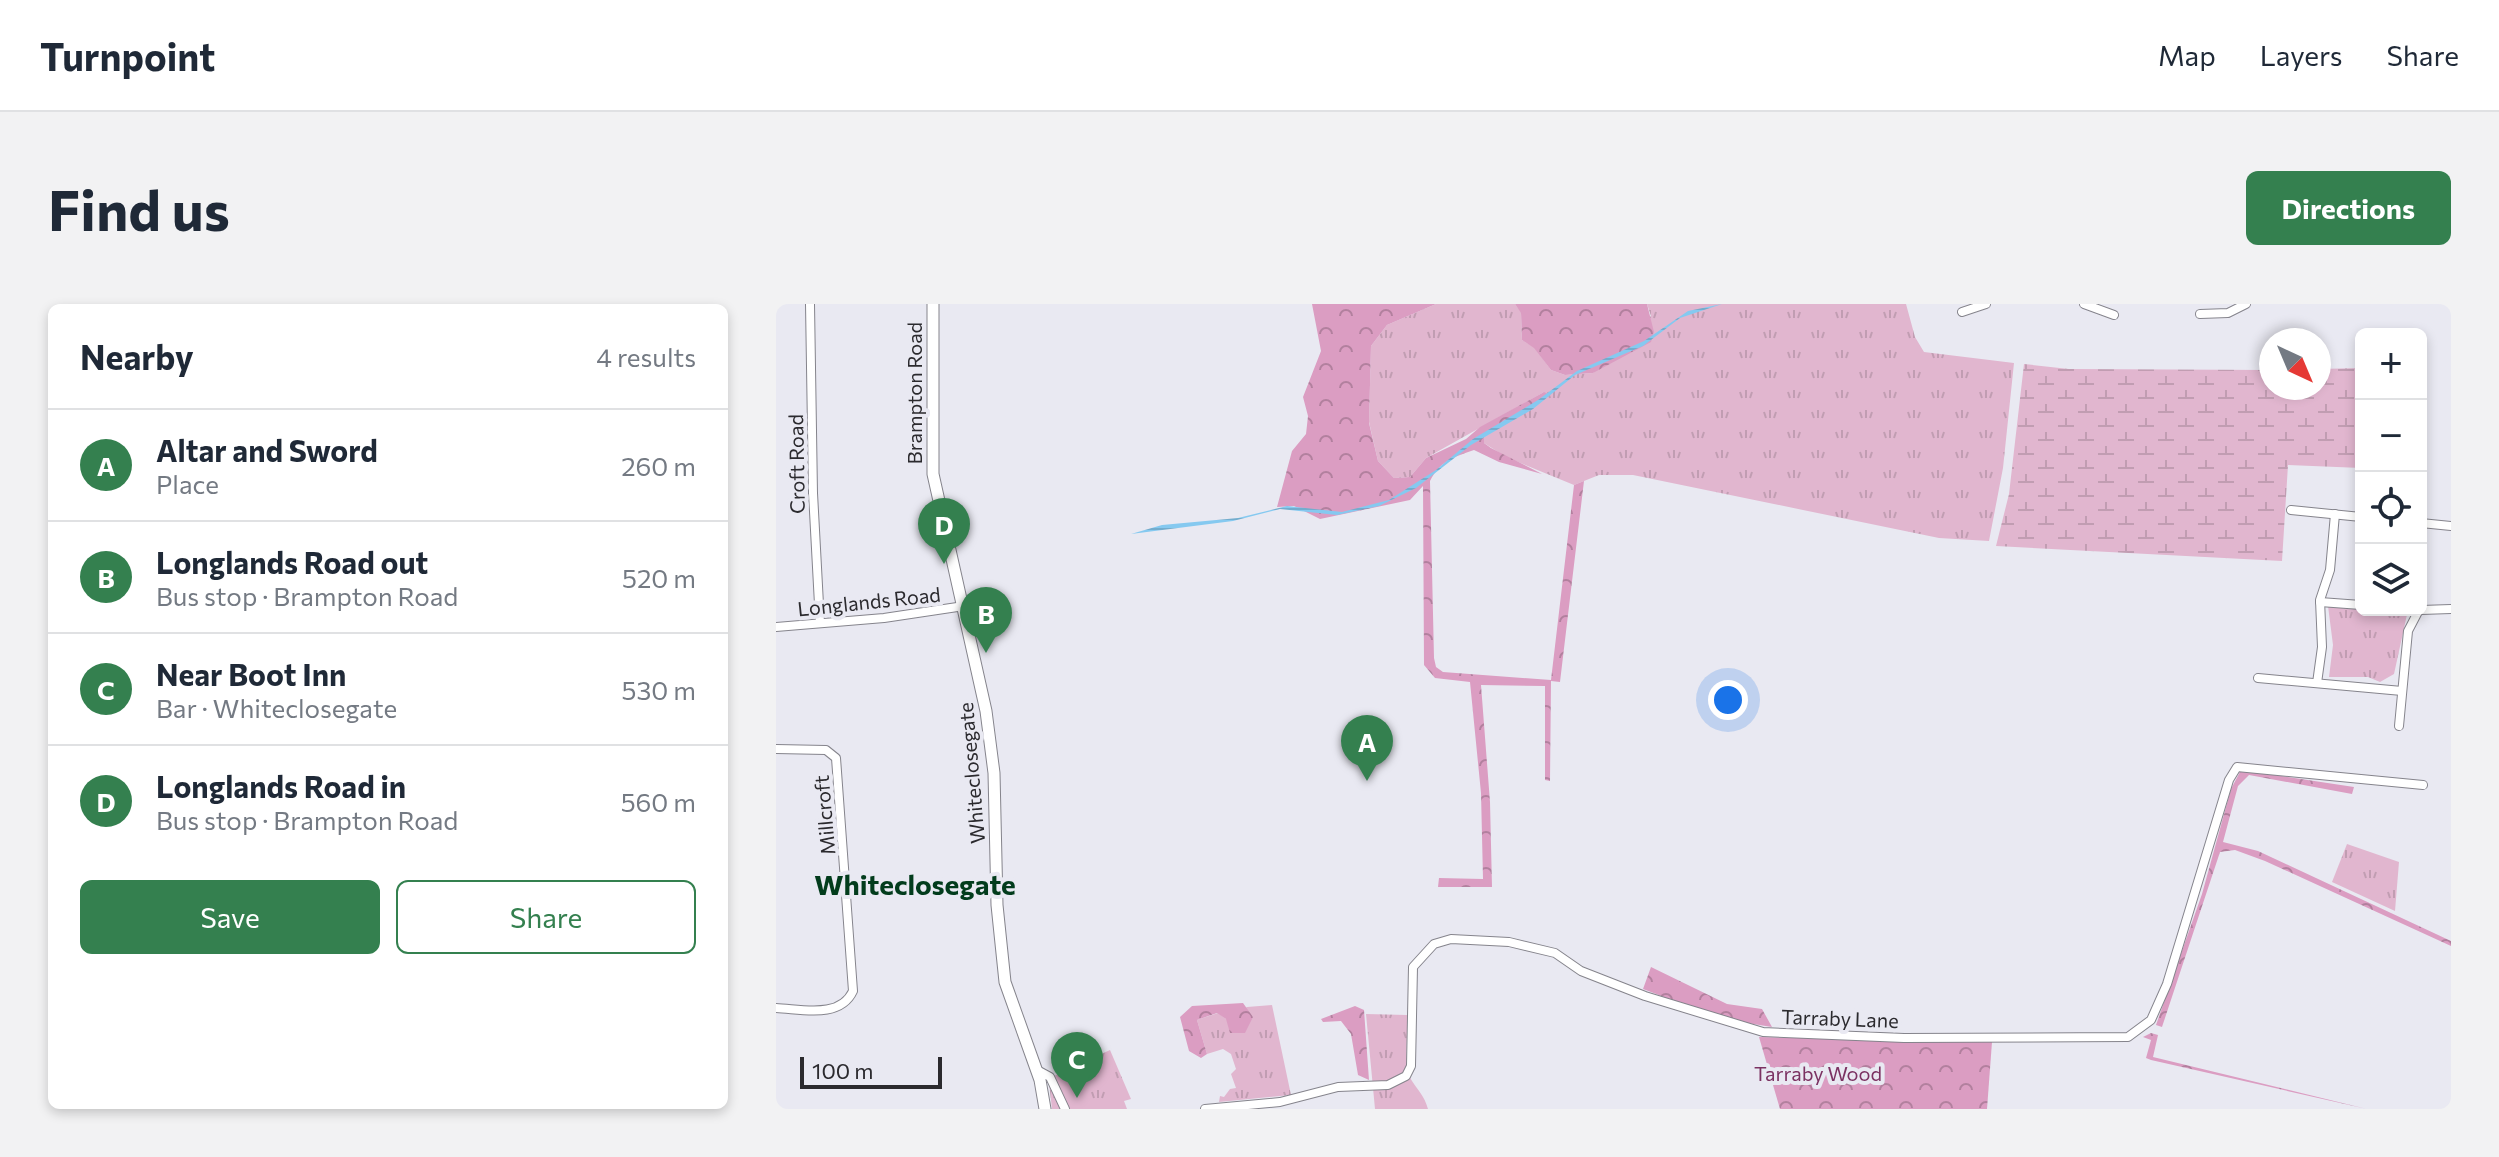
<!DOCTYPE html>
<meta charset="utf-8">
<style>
body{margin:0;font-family:Commissioner,sans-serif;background:#f2f2f3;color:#1f2937}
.controls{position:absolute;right:24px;top:24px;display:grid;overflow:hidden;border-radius:12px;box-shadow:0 4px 12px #0003}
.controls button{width:72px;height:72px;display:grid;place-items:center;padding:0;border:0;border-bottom:2px solid #e0e1e3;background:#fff;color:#1f2937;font:40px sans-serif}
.compass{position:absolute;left:1483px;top:24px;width:72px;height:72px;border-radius:50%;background:#fff;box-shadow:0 4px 12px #0003;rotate:136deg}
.scale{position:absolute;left:24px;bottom:20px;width:142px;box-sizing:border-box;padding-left:8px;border:4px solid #2b2a2e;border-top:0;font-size:22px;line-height:28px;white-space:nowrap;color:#2b2a2e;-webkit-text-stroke:6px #e9e9f2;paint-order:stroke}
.you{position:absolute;left:952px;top:396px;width:28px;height:28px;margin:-20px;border:6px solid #fff;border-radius:50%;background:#1a73e8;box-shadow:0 0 0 12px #1a73e833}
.badge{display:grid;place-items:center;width:52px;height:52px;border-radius:50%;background:#34804f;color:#fff;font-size:26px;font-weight:700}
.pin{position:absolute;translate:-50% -66px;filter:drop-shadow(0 2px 4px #0008)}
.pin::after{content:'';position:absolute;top:42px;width:28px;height:24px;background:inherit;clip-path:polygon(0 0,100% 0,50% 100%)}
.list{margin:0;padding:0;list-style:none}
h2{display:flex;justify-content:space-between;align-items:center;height:104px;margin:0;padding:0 32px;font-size:34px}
h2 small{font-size:26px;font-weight:400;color:#747a83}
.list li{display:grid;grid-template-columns:52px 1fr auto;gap:24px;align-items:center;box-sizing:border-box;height:112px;padding:0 32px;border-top:2px solid #e0e1e3}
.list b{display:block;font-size:30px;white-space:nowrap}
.list p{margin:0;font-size:26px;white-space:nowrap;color:#747a83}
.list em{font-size:26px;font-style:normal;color:#747a83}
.actions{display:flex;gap:16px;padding:24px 32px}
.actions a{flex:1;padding:18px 0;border:2px solid #34804f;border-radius:12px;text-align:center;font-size:28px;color:#34804f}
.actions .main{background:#34804f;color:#fff}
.icon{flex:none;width:44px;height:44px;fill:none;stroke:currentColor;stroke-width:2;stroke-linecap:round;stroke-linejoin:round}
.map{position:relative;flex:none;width:1675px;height:805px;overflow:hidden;border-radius:12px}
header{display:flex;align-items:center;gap:48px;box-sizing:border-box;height:112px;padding:0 40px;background:#fff;border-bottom:2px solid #e0e1e3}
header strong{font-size:38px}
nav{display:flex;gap:44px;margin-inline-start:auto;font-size:28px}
.intro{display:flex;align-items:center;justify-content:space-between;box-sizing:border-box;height:192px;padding:0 48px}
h1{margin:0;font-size:56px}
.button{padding:20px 36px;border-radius:12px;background:#34804f;color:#fff;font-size:28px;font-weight:700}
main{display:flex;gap:48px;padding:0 48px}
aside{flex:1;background:#fff;border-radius:12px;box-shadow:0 4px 12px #0003}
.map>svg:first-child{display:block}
.grass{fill:url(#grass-tufts)}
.forest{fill:url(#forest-crowns)}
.wetland{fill:url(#wetland-marsh)}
.water{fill:url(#water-rules)}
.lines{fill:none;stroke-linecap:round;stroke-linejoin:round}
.minor-casing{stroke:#85848c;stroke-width:10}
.secondary-casing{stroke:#85848c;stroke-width:13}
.minor{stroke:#fff;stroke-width:8}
.secondary{stroke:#fff;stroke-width:11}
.labels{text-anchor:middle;stroke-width:8;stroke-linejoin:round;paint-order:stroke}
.street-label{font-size:20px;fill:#2b2a2e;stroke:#e9e9f2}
.park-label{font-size:20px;fill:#7b3262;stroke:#e9e9f2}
.district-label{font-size:28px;font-weight:bold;fill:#023c1c;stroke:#e9e9f2}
</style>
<header>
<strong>Turnpoint</strong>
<nav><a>Map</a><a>Layers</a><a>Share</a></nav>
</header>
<div class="intro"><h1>Find us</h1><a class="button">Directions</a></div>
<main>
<aside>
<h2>Nearby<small>4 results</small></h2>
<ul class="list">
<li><span class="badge">A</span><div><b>Altar and Sword</b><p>Place</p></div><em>260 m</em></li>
<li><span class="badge">B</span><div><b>Longlands Road out</b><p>Bus stop · Brampton Road</p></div><em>520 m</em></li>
<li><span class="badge">C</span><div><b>Near Boot Inn</b><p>Bar · Whiteclosegate</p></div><em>530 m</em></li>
<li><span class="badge">D</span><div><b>Longlands Road in</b><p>Bus stop · Brampton Road</p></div><em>560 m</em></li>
</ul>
<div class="actions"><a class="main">Save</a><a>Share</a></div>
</aside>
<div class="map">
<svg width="1675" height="805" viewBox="0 0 1675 805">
<defs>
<pattern id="grass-tufts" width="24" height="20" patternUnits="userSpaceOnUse" patternTransform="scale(2)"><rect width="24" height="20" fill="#e1b6cf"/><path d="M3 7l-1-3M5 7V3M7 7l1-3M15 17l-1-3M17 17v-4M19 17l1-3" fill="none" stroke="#c19db2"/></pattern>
<pattern id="forest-crowns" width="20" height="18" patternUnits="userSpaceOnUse" patternTransform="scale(2)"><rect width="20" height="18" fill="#db9dc2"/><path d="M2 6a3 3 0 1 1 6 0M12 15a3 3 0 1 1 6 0" fill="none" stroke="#b2809e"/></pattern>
<pattern id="wetland-marsh" width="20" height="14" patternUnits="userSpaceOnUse" patternTransform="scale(2)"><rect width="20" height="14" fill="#e1b6cf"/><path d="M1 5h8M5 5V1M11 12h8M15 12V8" fill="none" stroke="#c19db2"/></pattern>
<pattern id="water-rules" width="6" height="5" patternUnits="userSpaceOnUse" patternTransform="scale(2)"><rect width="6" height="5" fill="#85c9f0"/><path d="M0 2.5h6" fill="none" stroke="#73adce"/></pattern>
</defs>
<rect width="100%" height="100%" fill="#e9e9f2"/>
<g class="grass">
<path d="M660,0H739L745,8L746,36L758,43L775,66L789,71L817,69L875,12L871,0H1130L1139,33L1148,48L1238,59L1227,164L1213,237L1163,234L857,171H823L798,181L730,153L708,139V133L750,107L768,88L650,154L634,173L618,174L602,157L593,118L595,42L611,21Z"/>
<path d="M1552,302L1632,306L1618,370L1604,378L1592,373H1553L1557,341Z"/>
<path d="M1571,540L1623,558L1619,607L1556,578Z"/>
<path d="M496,701L515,791L443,798L444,792L448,793L454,785L460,784L455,770L460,765L455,750L447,745L431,750L421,716L442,709L450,715L471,703Z"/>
<path d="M590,710L631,711C633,729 626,762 636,777C643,788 648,791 652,805H599Z"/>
<path d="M334,746L355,795L348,797L351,805H276L273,779L278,772Z"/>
</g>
<g class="forest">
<path d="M536,0H660L611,21L595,42L593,119L602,157L618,174L634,173L650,154L690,135L704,123L768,88L772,90L708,133V139L715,144L766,170L723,158L698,146C678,153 664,157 654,177L658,354L660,363L667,368L775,376L798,181L808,177L784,378L775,377L774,477L769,476V382L705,381L714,498L716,583H662L663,574L707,575L705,489L694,378L659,374L648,361L647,182L634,196L544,215L518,202L501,203L516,147L530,130L532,112L527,93L545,47Z"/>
<path d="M739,0H871L878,28L875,38L817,69L789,71L775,66L758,44L746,36L745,9Z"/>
<path d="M1465,466L1578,483L1576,490L1473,471L1462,482L1447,538L1482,547L1675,637V642L1489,557L1459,546L1444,548L1386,723L1380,721L1426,590L1455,485Z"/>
<path d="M875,663L951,700L986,705L996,723L946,715L867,685Z"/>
<path d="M467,699L477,713L469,729H454L450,715L441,709L421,716L431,750L425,754L413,747L404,713L416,702Z"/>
<path d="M579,702L588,706L593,776L582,771L575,730L565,717L547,718L545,715Z"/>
<path d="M1375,729L1382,731L1377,753L1591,805L1375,756L1370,754L1375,736L1367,733Z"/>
<path d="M983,733L1216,738L1211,805H1004Z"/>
</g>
<path class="wetland" d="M1248,60L1293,65L1495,66V84H1543V65L1585,64V164L1512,161L1506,257L1220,242L1233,190Z"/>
<path class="water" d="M946,0L904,14L867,42L799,71L757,105L695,141L640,184L603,202L561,211L504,205L457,217L355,230L386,221L462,214L511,202L566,208L613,196L660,166L697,135L762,96L801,67L868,37L912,7Z"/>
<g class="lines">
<g class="minor-casing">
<g id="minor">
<path d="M34,0L37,189L44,319"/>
<path d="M1308,0L1338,11"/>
<path d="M1186,8L1210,0"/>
<path d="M1424,10L1452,9L1470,0"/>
<path d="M1515,206L1585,213"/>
<path d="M1645,219L1675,222"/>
<path d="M1544,298L1585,301"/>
<path d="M1645,306L1675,305"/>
<path d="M0,323L108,314L188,302"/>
<path d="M1482,374L1626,387"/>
<path d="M1541,379L1546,343L1544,296L1554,266L1559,210"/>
<path d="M1623,422L1632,327L1643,306"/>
<path d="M0,445L50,446L60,454L77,687C64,715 26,705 0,704"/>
<path d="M261,766L274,773L289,805"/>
<path d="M429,805L504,798L562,783L612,781L630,772L635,762L637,663L658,640L675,635L733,638L779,649L805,667L869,692L987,728L1128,734L1352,733L1375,716L1391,680L1453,476L1461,463L1647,481"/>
</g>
</g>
<g class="secondary-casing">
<path id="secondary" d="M157,0V170L210,407L218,469L221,601L229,678L264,776L269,805"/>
</g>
<use href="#minor" class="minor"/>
<use href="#secondary" class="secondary"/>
</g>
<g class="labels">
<g class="street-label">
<text transform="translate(139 89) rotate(-90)" y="7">Brampton Road</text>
<text transform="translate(21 160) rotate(-91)" y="7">Croft Road</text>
<text transform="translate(93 298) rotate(-6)" y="7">Longlands Road</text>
<text transform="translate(196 469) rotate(-95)" y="7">Whiteclosegate</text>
<text transform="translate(49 511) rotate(-95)" y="7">Millcroft</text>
<text transform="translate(1064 715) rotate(2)" y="7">Tarraby Lane</text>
</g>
<g class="park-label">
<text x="1042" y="777">Tarraby Wood</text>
</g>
<g class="district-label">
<text x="139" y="591">Whiteclosegate</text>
</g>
</g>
</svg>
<div class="controls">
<button>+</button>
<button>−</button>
<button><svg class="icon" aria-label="locate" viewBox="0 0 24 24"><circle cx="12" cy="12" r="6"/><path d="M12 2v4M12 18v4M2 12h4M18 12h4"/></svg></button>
<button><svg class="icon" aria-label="layers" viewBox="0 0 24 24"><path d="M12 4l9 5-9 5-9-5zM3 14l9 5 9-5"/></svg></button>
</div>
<svg class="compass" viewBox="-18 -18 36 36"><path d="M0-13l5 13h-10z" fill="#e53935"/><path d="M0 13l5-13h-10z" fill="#747a83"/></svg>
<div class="scale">100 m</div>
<div class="you"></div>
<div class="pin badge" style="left:591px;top:477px">A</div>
<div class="pin badge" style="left:210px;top:349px">B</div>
<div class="pin badge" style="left:301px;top:794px">C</div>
<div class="pin badge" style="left:168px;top:260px">D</div>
</div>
</main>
